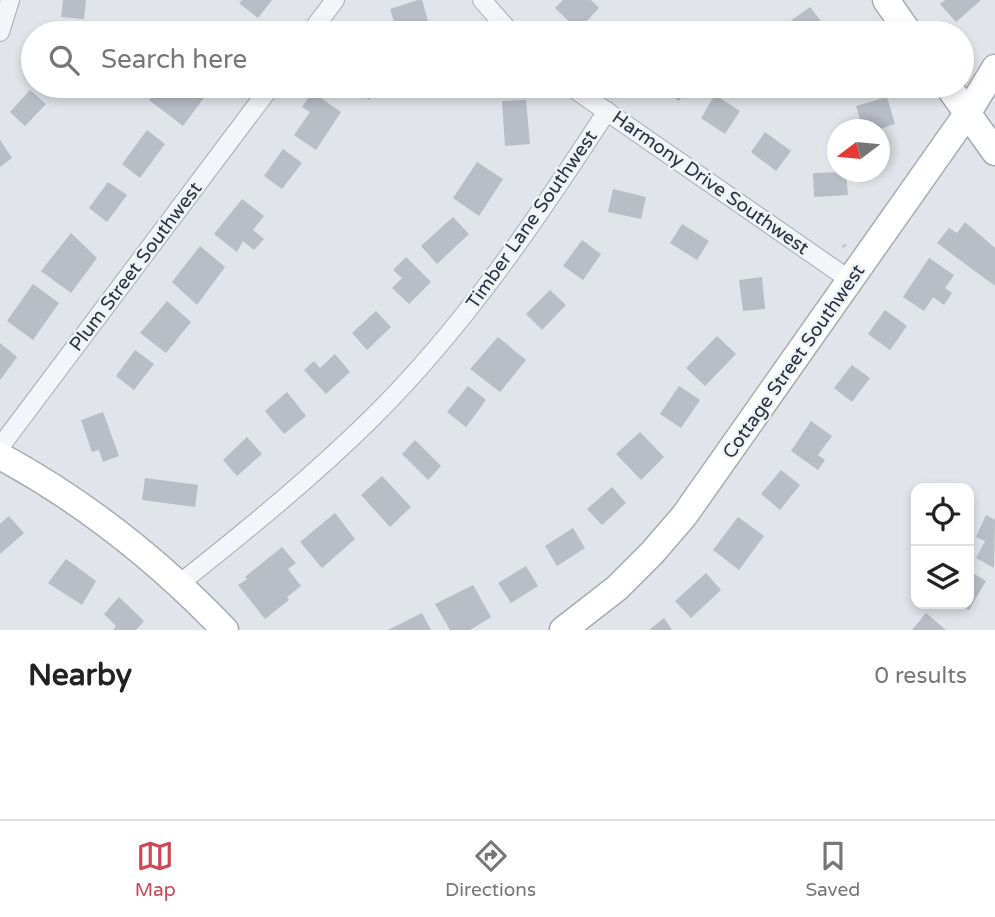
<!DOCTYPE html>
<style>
body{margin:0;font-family:"Varela Round",sans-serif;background:#f6f6f6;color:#222}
.controls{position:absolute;right:21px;bottom:21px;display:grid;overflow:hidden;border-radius:14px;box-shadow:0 4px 10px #0003}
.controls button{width:63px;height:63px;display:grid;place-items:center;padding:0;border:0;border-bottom:2px solid #e0e0e0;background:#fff;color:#222;font:35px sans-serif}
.compass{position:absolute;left:827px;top:119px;width:63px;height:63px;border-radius:50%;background:#fff;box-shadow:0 4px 10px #0003;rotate:254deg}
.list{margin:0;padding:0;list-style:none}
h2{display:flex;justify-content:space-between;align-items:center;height:91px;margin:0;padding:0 28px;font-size:30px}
h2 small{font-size:23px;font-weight:400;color:#767676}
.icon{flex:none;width:38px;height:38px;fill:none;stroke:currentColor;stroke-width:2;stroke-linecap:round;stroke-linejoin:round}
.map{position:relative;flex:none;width:995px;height:630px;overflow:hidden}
.search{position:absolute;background:#fff;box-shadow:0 4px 10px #0003;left:21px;right:21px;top:21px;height:77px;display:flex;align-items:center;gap:18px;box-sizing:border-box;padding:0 24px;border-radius:38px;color:#767676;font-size:26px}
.sheet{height:189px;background:#fff}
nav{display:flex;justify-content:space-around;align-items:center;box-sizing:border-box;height:98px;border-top:2px solid #e0e0e0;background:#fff;font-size:19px;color:#767676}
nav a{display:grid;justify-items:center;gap:4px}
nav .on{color:#cd4754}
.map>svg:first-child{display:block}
.building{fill:#b8bdc6}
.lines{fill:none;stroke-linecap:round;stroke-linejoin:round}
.street-casing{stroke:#a6abb3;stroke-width:20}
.secondary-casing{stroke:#a6abb3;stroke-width:29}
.path{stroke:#bec2c8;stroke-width:2.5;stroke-dasharray:5 5;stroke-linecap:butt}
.street{stroke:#f3f5f8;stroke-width:18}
.secondary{stroke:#fff;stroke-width:26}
.labels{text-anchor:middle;stroke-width:5;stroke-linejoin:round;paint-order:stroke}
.street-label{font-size:19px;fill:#293141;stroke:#f0f3f7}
</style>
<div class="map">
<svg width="995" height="630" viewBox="0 0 995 630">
<rect width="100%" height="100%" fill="#e1e4e9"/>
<g class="building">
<path d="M63,0H86L84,19L61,17Z"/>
<path d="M242,0H272L258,18L239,3Z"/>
<path d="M418,0H422L428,21L397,31L390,9Z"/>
<path d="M563,0H591L599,8L578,30L555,8Z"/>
<path d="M945,0H981L956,22L940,4Z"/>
<path d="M810,7L830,33H774Z"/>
<path d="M160,86H193L206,95L183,126L149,100Z"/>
<path d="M352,86H380L369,100Z"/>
<path d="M656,86H689L679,101Z"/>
<path d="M30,90L46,104L25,126L10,112Z"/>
<path d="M312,92L341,112L316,150L294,135L310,112L302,107Z"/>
<path d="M715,95L740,111L725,134L701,118Z"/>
<path d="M887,97L895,124L877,130H863L856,106Z"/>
<path d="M526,100L530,144L505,146L502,101Z"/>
<path d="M147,130L165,144L140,178L122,164Z"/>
<path d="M765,132L791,151L776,171L751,152Z"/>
<path d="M0,140L12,158L0,167Z"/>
<path d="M283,149L302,163L282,189L264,176Z"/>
<path d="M477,162L503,179L479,216L453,198Z"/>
<path d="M846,172L848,195L814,197L813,173Z"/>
<path d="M108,182L127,195L107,222L89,208Z"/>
<path d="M613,189L646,197L641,219L608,212Z"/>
<path d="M242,199L264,216L253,230L264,239L254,250L243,241L237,252L214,234Z"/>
<path d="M453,217L469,234L437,264L421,246Z"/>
<path d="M965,222L995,248V286L937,243L949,228L957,233Z"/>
<path d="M682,224L709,241L697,260L670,243Z"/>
<path d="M71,233L97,258L71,293L41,271Z"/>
<path d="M582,240L601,254L583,280L563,266Z"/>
<path d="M200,246L225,267L197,305L172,282Z"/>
<path d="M406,257L431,282L409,304L392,288L402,278L393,270Z"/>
<path d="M929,258L954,275L945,288L952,293L944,305L933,297L924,311L903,297Z"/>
<path d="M762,277L765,309L743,311L739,280Z"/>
<path d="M33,284L59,303L33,340L7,321Z"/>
<path d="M550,290L566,305L542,330L526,314Z"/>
<path d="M167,301L191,322L166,353L140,333Z"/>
<path d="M885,310L907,326L890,350L868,334Z"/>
<path d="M376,311L391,327L367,350L352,333Z"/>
<path d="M717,336L736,354L705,386L686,368Z"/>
<path d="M498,337L526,360L500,392L470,369Z"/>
<path d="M0,343L17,357L0,380Z"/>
<path d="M135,350L154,364L134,390L116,376Z"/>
<path d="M335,354L350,372L326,394L304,370L314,361L320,368Z"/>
<path d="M852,365L870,378L852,402L834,388Z"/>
<path d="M468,386L486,400L466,427L447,412Z"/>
<path d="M679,386L700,400L681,428L660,414Z"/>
<path d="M287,392L306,416L284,434L265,411Z"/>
<path d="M103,412L119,456L103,462L99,450L92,452L81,420Z"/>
<path d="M811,421L832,436L818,455L825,460L818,470L791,451Z"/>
<path d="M640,432L664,457L641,480L616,454Z"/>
<path d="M247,437L262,454L237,476L223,460Z"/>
<path d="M415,440L441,466L428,480L402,454Z"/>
<path d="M781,470L800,485L780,510L761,494Z"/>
<path d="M382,476L411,507L390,527L361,495Z"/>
<path d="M145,478L198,485L195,507L142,500Z"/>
<path d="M612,487L626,503L602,525L587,509Z"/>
<path d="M335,513L355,539L322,568L300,542Z"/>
<path d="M986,515L995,520L994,568L976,558L985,541L976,537Z"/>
<path d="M9,516L24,533L0,554V524Z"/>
<path d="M738,517L764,536L739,570L713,550Z"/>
<path d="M573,528L585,548L557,566L545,546Z"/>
<path d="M282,547L296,563L288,569L301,586L287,597L289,600L265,619L238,585L247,579L245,577Z"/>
<path d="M66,559L96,581L82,605L48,583Z"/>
<path d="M526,566L538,586L511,603L498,583Z"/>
<path d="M969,571L986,581L969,610L957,604H969Z"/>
<path d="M706,573L721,590L691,618L675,601Z"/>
<path d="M473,585L491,617L470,630H450L435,604Z"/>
<path d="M119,597L144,621L136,630H113L116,626L104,614Z"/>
<path d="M422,613L431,630H388Z"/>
<path d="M926,613L946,630H912Z"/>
<path d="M664,618L672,630H649Z"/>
</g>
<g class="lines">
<g class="street-casing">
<g id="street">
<path d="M482,0L511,33"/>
<path d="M0,32L10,0"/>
<path d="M310,33L335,0"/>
<path d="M570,86L850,280"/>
<path d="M0,447L271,86"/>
<path d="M179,584C246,531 311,478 372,418C464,327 537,219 607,111"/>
</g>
</g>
<g class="secondary-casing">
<g id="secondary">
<path d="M886,0L909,33"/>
<path d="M948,86L995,152"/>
<path d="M0,456C83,501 160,562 225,630"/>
<path d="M563,630L617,588L652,553L684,516L967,114L995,68"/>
</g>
</g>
<path class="path" d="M842,247L849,243"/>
<use href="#street" class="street"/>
<use href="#secondary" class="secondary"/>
</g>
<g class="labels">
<g class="street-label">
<text transform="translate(711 182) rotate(35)" y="7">Harmony Drive Southwest</text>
<text transform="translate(531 219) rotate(-55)" y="7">Timber Lane Southwest</text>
<text transform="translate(135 266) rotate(-53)" y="7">Plum Street Southwest</text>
<text transform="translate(793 361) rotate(-55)" y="7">Cottage Street Southwest</text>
</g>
</g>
</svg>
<div class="controls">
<button><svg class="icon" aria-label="locate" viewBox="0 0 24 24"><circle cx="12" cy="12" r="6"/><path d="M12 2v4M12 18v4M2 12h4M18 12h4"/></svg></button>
<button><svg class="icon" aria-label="layers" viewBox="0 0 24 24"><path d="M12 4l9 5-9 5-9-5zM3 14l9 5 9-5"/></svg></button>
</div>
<svg class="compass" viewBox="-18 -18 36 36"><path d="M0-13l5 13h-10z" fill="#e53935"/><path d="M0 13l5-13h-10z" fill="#767676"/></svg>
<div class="search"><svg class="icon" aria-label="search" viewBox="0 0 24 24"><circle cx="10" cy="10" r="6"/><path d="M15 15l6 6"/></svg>Search here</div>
</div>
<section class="sheet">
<h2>Nearby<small>0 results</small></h2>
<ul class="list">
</ul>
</section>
<nav>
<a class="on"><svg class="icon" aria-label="map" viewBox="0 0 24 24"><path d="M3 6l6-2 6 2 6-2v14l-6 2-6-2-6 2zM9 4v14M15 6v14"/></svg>Map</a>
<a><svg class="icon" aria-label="directions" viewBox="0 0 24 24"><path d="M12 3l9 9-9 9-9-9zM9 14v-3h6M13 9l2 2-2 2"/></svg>Directions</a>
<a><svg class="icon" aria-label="saved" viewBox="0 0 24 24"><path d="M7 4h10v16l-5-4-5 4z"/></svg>Saved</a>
</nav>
